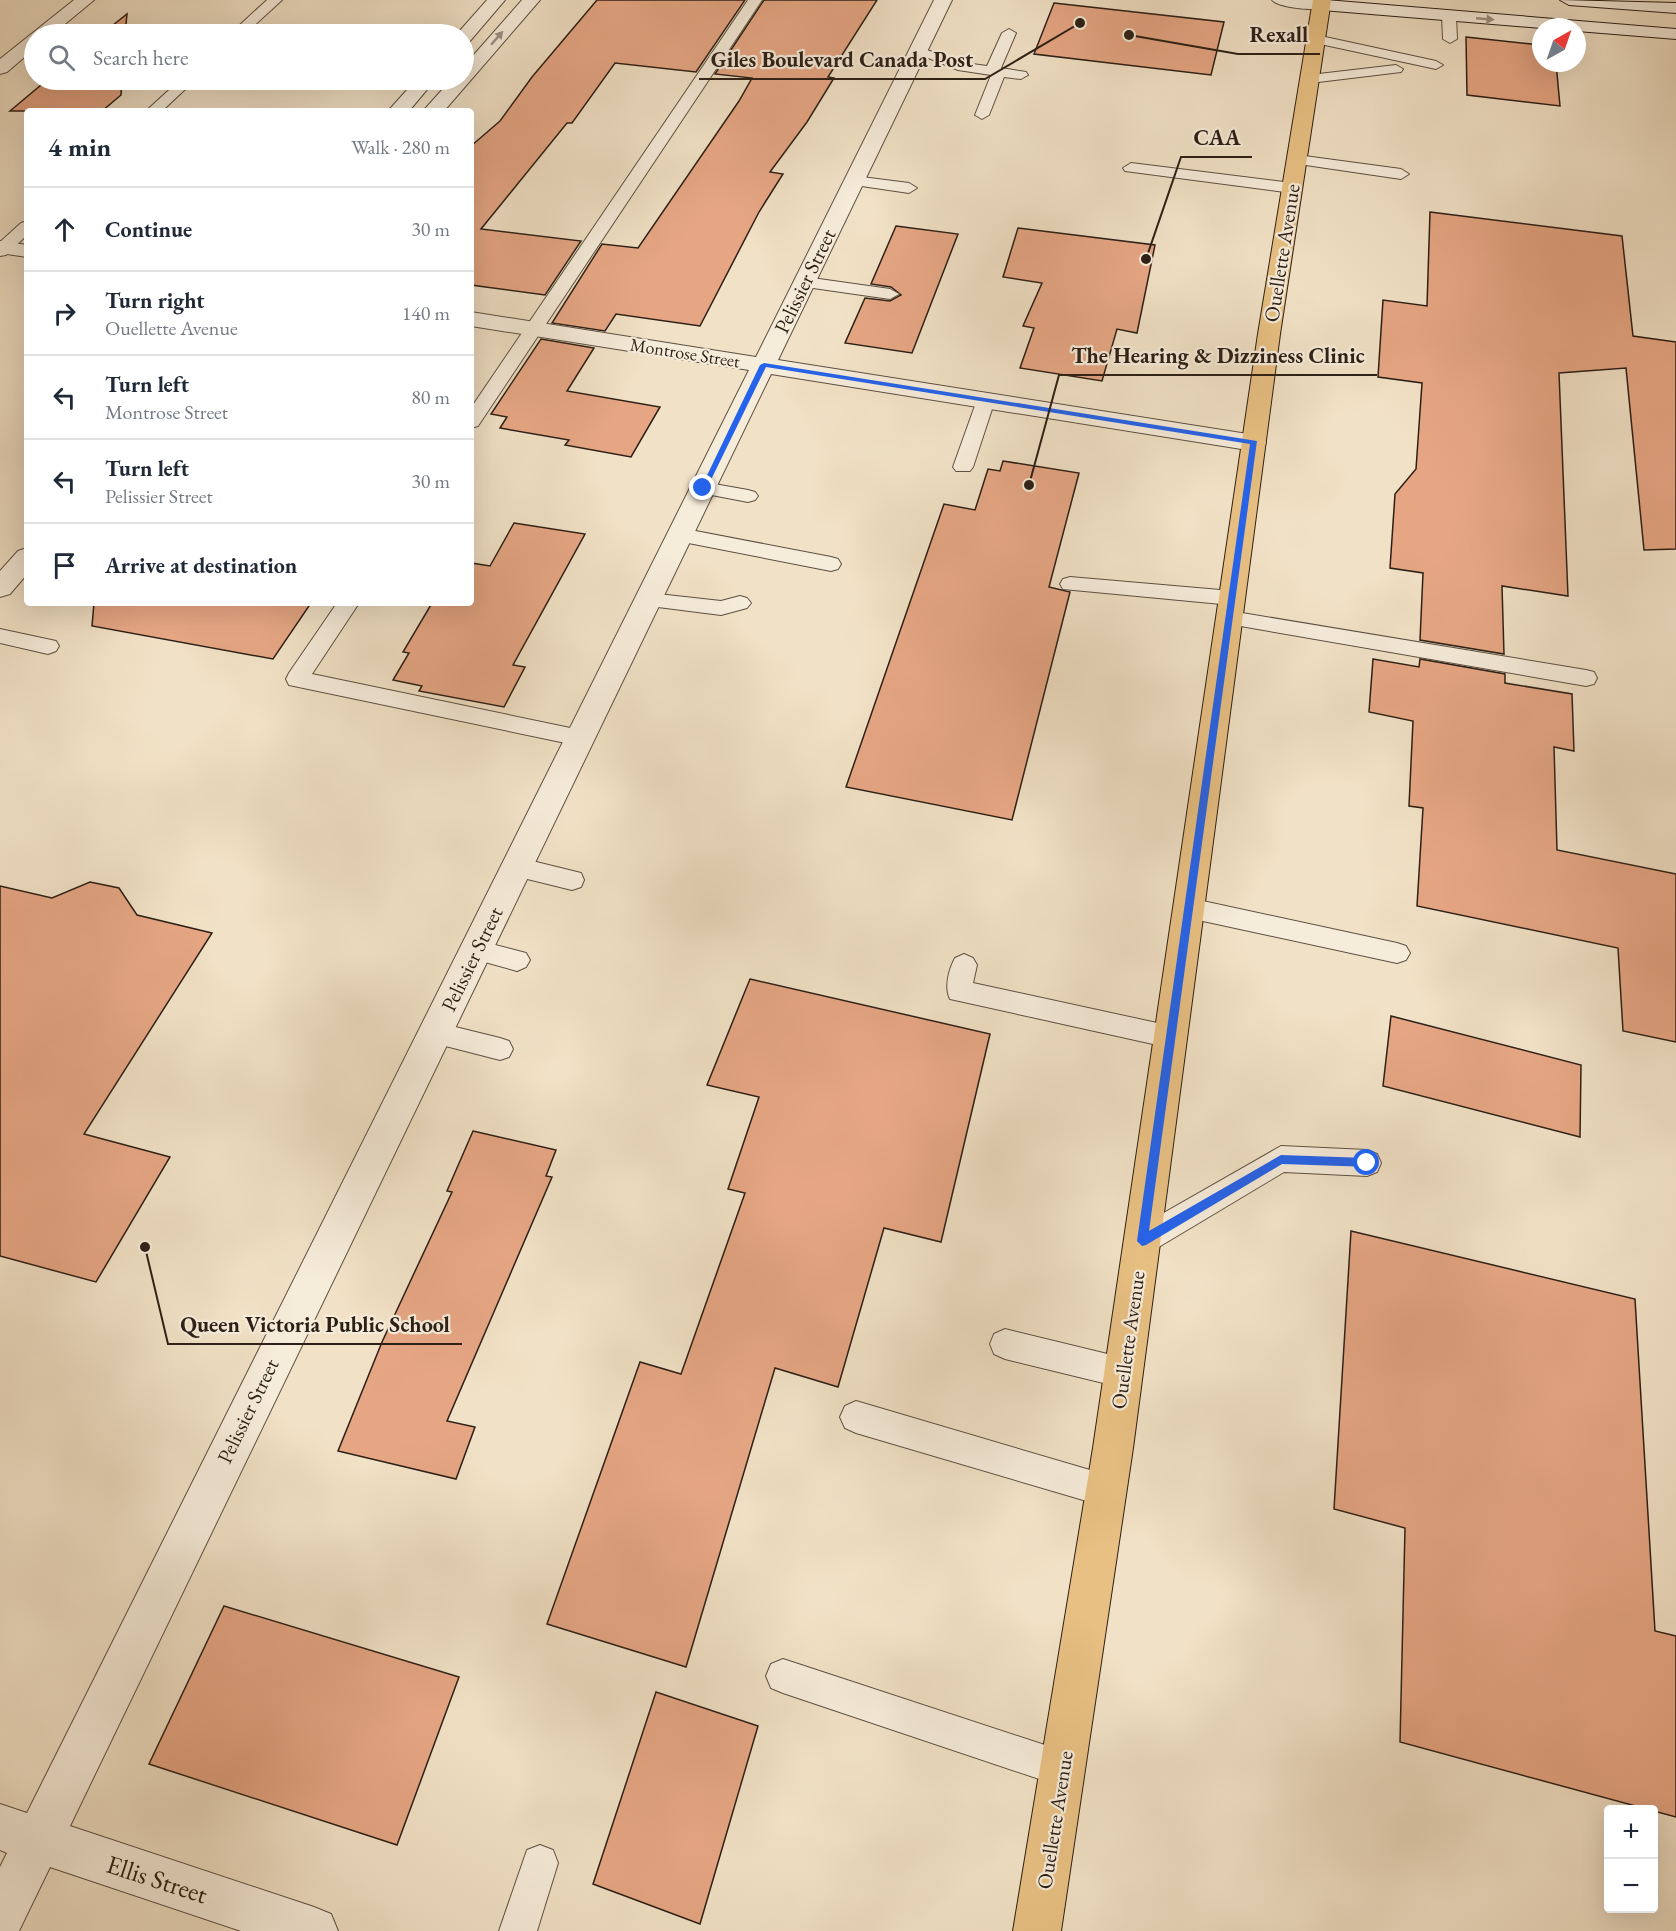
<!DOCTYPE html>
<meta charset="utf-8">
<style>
body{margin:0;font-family:"EB Garamond",serif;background:#f2f2f3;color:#1f2937}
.controls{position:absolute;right:18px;bottom:18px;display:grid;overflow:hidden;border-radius:6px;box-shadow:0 6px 24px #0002}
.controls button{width:54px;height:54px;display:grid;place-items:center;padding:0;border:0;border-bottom:2px solid #e0e1e3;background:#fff;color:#1f2937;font:30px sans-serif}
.compass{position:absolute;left:1532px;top:18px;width:54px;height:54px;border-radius:50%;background:#fff;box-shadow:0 6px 24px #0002;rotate:40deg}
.stop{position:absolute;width:18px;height:18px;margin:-14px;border:4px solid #2563eb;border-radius:50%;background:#fff}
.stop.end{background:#2563eb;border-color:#fff;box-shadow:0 2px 6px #0008}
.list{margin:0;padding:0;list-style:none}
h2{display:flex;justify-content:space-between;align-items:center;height:78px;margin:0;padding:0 24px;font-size:26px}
h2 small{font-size:20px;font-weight:400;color:#747a83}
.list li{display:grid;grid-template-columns:39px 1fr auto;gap:18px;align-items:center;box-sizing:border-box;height:84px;padding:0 24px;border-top:2px solid #e0e1e3}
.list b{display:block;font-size:22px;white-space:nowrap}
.list p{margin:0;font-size:20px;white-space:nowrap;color:#747a83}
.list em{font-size:20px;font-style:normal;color:#747a83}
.icon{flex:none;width:33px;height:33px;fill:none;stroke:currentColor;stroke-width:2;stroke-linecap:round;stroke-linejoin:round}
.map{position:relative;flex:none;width:1676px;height:1931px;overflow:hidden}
.search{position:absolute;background:#fff;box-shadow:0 6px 24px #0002;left:24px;top:24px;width:450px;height:66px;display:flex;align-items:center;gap:15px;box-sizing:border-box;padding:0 21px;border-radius:33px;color:#747a83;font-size:22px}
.panel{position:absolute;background:#fff;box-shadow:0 6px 24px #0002;left:24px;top:108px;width:450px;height:498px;border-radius:6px}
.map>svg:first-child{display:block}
.building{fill:#e6a684;stroke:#2c1f16;stroke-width:1.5}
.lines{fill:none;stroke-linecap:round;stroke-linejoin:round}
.lane-casing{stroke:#5d5042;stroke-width:2}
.street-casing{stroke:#5d5042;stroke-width:2}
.secondary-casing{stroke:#2c1f16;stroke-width:2}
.primary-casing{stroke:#2c1f16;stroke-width:2}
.lane{fill:#f6ecda;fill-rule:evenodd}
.street{fill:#f6ecda;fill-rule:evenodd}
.secondary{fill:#f6ecda;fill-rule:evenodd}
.primary{fill:#e8c083;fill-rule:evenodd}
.oneway{fill:#9b9082}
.route{fill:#2563eb}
.labels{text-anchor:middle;stroke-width:4.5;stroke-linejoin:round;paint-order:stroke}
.far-street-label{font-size:18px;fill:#2c1f16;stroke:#f6ecda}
.street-label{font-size:21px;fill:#2c1f16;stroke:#f6ecda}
.near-street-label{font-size:26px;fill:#2c1f16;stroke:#f6ecda}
.leader{fill:none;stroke:#2c1f16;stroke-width:2}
.callout-dot{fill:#2c1f16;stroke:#f6ecda;stroke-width:2}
.callout-label{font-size:22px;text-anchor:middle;font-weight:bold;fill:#2c1f16;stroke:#f6ecda;stroke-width:4.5;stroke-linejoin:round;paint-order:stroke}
</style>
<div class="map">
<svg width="1676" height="1931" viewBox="0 0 1676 1931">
<rect width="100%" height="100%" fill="#f1e1c6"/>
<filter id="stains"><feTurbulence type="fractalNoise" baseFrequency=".00333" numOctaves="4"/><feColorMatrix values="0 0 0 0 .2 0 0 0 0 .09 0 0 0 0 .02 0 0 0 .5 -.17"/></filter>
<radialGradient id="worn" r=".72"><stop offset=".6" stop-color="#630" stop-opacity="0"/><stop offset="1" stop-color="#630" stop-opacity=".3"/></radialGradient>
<g class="building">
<path d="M597,0H745L696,72L615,63L572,123H567L481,229L581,241L545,295L471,285V146L500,121L532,77Z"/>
<path d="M764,0H877L828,77L834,78L807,122L770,172L783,174L759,212L700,326L616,314L605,331L552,323L602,244L638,248L739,101L752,78L715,74Z"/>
<path d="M1054,3L1224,22L1211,75L1034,54Z"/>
<path d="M127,14L125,34H102Z"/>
<path d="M1466,37L1541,45V63H1556L1560,106L1467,95Z"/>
<path d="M47,80H122L121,95L102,111H10Z"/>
<path d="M1430,212L1622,236L1633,336L1676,342V549L1644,550L1626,368L1559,373L1568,596L1502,586L1504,654L1420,640L1423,573L1390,568L1395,494L1416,469L1422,383L1378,377L1383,300L1427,306Z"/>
<path d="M896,226L958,234L912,353L845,343L865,298L890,301L901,295L891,287L871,284Z"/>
<path d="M1018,228L1155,245L1137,333L1117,329L1102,381L1020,368L1034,328L1023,326L1042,283L1003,277Z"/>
<path d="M541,339L594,348L567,391L660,407L631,457L565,445L569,440L500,428L507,417L491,414Z"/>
<path d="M1003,461L1079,473L1049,587L1070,592L1012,820L846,787L944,504L975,510L988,469L1000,471Z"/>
<path d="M514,523L585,534L513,665L525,667L504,707L419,691L422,686L393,680L409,653L403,652L432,603H471V563L490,566Z"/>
<path d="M94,603H311L273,659L92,626Z"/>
<path d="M1373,659L1419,667L1420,659L1505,674V683L1572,694L1574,751L1554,747L1557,850L1676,874V1042L1623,1031L1618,948L1417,906L1423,808L1409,806L1413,721L1369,712Z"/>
<path d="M90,882L119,888L137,915L212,933L84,1134L170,1157L96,1282L0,1256V886L52,898Z"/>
<path d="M750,979L990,1034L941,1242L884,1228L838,1387L775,1368L686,1667L547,1624L640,1362L681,1374L745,1193L728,1189L759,1097L707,1085Z"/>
<path d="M1391,1016L1581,1065L1580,1137L1383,1086Z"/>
<path d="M473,1131L556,1150L546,1176L552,1177L447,1421L475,1427L456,1479L338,1451L382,1342L452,1192L447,1191Z"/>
<path d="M1351,1231L1635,1299L1655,1631L1676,1636V1817L1400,1742L1405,1528L1334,1509Z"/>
<path d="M224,1606L459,1677L397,1845L149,1764Z"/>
<path d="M656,1692L758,1726L700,1924L593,1884Z"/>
</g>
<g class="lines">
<g class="lane-casing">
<g id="lane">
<path d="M267,0H282L245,34H230Z"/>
<path d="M748,0H762L478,426L471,428V408Z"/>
<path d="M1449,12L1456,16L1457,39L1450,43L1443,39L1442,16Z"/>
<path d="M1009,29L1016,33L1001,68L1026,72L1028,75L1021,79L1004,77L989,115L982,119L975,115L991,75L958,70L911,51L918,47L965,63L987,66L1002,33Z"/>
<path d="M1316,35L1436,61L1443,65L1436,69L1311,42V36Z"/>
<path d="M1396,65L1403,69L1401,72L1310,83L1303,79L1310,75Z"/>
<path d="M180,80H195L162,111H146Z"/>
<path d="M1297,155L1401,169L1409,174L1401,179L1292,163L1289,160L1292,157Z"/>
<path d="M1131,163L1292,183L1300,188L1292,193L1125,171L1123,168Z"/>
<path d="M854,176L909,183L917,188L909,193L848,184L846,181L848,178Z"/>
<path d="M27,221V235L6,255L0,256V242L21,223Z"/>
<path d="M805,277L890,289L899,294L890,299L799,286L796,282Z"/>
<path d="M986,394L995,400L973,467L970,471H956L953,467L977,400Z"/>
<path d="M703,482L748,490L755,492L758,496L755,500L748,502L696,492L693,488L696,484Z"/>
<path d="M680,528L831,557L838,559L841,564L838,569L831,571L673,540L670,535L673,530Z"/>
<path d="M1070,577L1232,591L1239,593L1242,598L1239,603L1232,605L1063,589L1060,584L1063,579Z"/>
<path d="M649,593L721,601L740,596L747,598L751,603L747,608L721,615L642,605L639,600L642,595Z"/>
<path d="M337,603H359L312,674L580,730L588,732L591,738L588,744L580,746L289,685L286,679L289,673Z"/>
<path d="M1230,611L1586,670L1594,672L1597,678L1594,684L1586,686L1223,623L1219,618L1223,613Z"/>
<path d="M0,629L56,641L59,646L56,651L48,654L0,643Z"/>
<path d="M516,857L581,873L584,880L581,887L572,890L507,874L504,867L507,860Z"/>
<path d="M1189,898L1397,943L1406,946L1410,953L1406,960L1397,963L1189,918L1180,915L1177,908L1180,901Z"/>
<path d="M476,940L526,953L530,960L526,967L517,971L467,957L463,950L467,943Z"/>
<path d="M964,954L973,958L977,965L973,983L1171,1026L1180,1029L1184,1037L1180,1045L1171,1048L950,999C944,987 949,969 955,958Z"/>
<path d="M435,1022L500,1038L509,1041L513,1049L509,1057L500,1060L426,1041L422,1033L426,1025Z"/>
<path d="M1281,1146L1367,1150L1377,1154L1381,1163L1377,1172L1367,1176L1284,1172L1152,1251L1142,1255L1132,1251L1128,1241L1132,1231Z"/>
<path d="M1005,1329L1124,1358L1135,1362L1139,1373L1135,1384L1124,1388L1005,1359L994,1354L990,1344L994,1334Z"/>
<path d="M856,1401L1107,1475L1118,1480L1123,1491L1118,1502L1107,1507L856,1433L845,1428L840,1417L845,1406Z"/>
<path d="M783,1659L1063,1751L1076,1756L1081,1769L1076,1782L1063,1787L783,1693L771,1688L766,1676L771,1664Z"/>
<path d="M540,1845L553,1850L558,1863L537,1931H499L527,1850Z"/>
</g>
</g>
<g class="street-casing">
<g id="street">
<path d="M74,0H94L53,34H34V49L7,72L0,74V59Z"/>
<path d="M487,0H505L470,41L464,42V34H457Z"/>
<path d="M522,0H540L444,111H423L451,80H464V66Z"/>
<path d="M934,0H952L778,360L1254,435L1263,438L1266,443L1263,448L1254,451L771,374L70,1826L314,1907L331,1914L338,1931H241L50,1867L19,1931H0V1867L7,1853L0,1850V1804L27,1813L749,370L471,326V312L756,357Z"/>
<path d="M1272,0H1323L1331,5C1324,13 1278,8 1272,0Z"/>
<path d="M416,80H435L409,111H388Z"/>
<path d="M0,241L27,245V257L0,253Z"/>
<path d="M27,548V574L10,594L0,597V571L18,551Z"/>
</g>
</g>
<g class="secondary-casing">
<g id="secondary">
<path d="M1326,0L1676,29V39L1577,31V27L1541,28L1322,10L1313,5L1316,1Z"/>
<path d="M1560,0L1676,3V13L1569,5Z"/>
</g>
</g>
<g class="primary-casing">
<path id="primary" d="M1313,0H1331L1280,334L1133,1448L1061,1931H1013L1093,1448L1258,334Z"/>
</g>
<use href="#lane" class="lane"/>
<use href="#street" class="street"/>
<use href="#secondary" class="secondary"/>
<use href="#primary" class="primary"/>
</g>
<defs><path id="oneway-solid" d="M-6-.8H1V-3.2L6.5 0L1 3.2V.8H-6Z" transform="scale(1.5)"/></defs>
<g class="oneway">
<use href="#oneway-solid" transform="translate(1485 19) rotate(5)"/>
<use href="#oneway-solid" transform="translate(497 38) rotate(-49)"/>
</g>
<path class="route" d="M764,363L1257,441L1149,1231L1281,1155L1367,1158L1372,1163L1371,1167L1282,1164L1146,1245L1142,1246L1137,1241L1250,444L766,367L707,488L700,490L760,365Z"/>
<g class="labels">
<g class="far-street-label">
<text transform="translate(685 353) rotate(9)" y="6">Montrose Street</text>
</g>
<g class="street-label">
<text transform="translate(1282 253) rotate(-81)" y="7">Ouellette Avenue</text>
<text transform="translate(805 281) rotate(-64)" y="7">Pelissier Street</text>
<text transform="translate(472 959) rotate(-64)" y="7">Pelissier Street</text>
<text transform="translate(1128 1340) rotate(-82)" y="7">Ouellette Avenue</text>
<text transform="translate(248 1411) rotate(-64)" y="7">Pelissier Street</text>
<text transform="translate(1055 1820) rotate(-81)" y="7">Ouellette Avenue</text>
</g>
<g class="near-street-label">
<text transform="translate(157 1879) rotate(18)" y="9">Ellis Street</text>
</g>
</g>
<path class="leader" d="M1129 35L1238 54H1320M1080 23L985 79H699M1146 259L1181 157H1252M1029 485L1059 375H1377M145 1247L168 1344H462"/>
<g class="callout-dot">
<circle cx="1129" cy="35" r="6"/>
<circle cx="1080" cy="23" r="6"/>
<circle cx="1146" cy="259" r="6"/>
<circle cx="1029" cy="485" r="6"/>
<circle cx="145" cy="1247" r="6"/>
</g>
<g class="callout-label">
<text x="1279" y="42">Rexall</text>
<text x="842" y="67">Giles Boulevard Canada Post</text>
<text x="1217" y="145">CAA</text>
<text x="1218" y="363">The Hearing &amp; Dizziness Clinic</text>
<text x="315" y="1332">Queen Victoria Public School</text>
</g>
<rect width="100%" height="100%" filter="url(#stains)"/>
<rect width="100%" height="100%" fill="url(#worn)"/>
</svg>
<div class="controls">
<button>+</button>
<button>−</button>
</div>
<svg class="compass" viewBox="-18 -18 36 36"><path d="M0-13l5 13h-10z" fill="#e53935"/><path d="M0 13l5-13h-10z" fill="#747a83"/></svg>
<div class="stop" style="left:1367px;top:1163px"></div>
<div class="stop end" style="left:703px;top:488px"></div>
<div class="search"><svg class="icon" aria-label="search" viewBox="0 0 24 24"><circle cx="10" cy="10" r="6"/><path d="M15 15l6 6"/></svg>Search here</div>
<section class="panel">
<h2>4 min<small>Walk · 280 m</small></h2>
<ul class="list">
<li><svg class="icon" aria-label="ahead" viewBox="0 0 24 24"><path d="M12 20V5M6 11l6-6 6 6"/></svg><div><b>Continue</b></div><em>30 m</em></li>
<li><svg class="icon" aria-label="right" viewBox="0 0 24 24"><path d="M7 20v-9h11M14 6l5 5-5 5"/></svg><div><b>Turn right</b><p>Ouellette Avenue</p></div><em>140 m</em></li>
<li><svg class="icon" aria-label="left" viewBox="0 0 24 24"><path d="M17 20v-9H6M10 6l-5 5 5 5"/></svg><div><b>Turn left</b><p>Montrose Street</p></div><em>80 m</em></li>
<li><svg class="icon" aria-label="left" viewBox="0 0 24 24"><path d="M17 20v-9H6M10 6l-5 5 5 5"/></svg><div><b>Turn left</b><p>Pelissier Street</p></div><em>30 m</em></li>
<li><svg class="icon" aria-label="arrive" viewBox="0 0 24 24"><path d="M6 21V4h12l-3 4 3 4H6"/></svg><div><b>Arrive at destination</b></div></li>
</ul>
</section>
</div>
